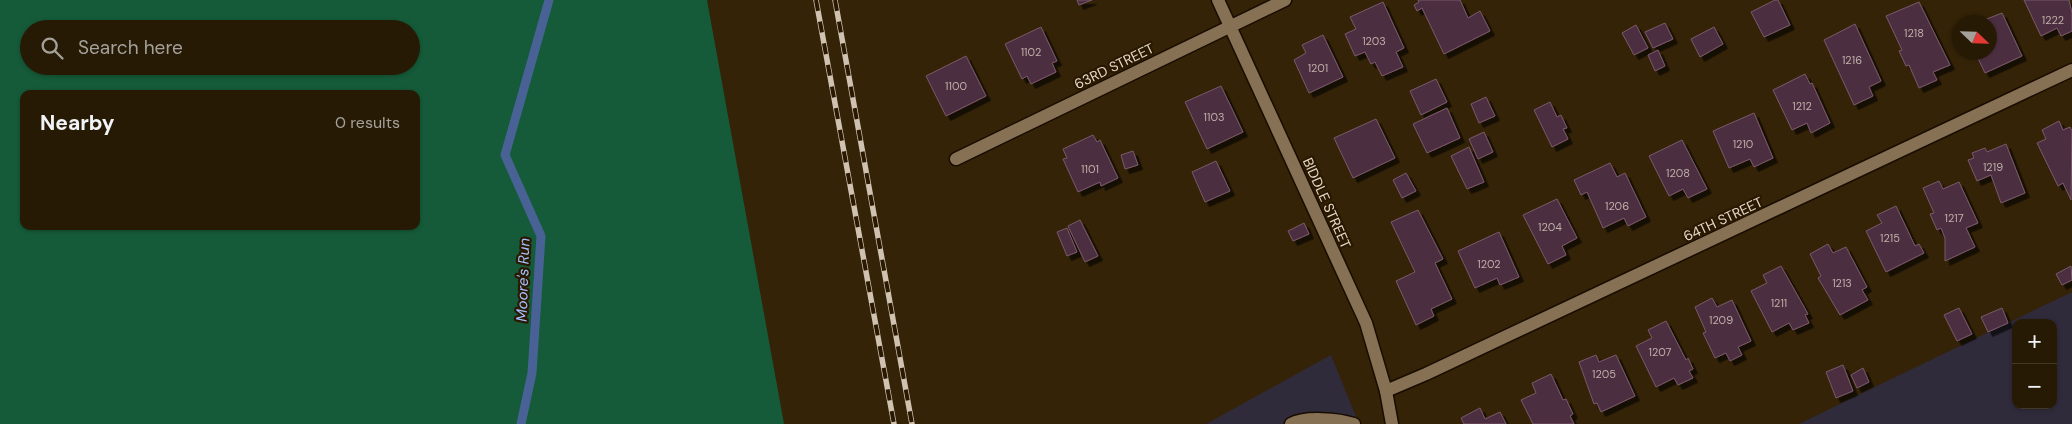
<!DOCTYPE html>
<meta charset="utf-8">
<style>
body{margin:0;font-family:"DM Sans",sans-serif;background:#2f230f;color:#f1f3f6}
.controls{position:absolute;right:15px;bottom:15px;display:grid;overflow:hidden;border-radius:10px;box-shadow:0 1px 4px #0004}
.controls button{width:45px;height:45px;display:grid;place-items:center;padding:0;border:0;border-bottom:1px solid #433827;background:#271a05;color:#f1f3f6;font:25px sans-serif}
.compass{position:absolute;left:1952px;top:15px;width:45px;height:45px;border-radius:50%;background:#271a05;box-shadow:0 1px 4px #0004;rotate:113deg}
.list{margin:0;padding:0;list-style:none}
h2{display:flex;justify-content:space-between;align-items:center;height:65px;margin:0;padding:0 20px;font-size:21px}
h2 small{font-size:16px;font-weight:400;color:#a4a19a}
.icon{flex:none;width:28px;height:28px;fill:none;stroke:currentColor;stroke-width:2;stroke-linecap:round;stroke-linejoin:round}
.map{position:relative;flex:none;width:2072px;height:424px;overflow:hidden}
.search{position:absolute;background:#271a05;box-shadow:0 1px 4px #0004;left:20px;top:20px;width:400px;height:55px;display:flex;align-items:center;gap:12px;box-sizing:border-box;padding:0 18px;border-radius:28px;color:#a4a19a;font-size:19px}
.panel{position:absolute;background:#271a05;box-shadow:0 1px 4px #0004;left:20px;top:90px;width:400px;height:140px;border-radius:10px}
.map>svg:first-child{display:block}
.industrial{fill:#302b3b;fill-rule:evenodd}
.forest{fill:#155b39;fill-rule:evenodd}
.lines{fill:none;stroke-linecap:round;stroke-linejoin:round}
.stream{stroke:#496296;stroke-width:9}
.building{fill:#4c2f3f;stroke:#7a596b;filter:url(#shadow)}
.minor-casing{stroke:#190c00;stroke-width:15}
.minor{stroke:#867154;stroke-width:12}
.rail-casing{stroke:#cfc2b1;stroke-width:5.5}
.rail{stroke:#2a1900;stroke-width:4;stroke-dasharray:11;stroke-linecap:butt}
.labels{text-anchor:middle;stroke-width:4.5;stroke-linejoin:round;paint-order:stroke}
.number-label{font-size:11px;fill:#c0afa8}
.street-label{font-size:14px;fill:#e6dacb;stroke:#2a1900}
.water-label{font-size:15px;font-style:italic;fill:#a2c0fe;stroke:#2a1900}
</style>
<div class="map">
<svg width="2072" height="424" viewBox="0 0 2072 424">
<defs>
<filter id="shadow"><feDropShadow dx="4.5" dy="4.5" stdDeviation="0" flood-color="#0009"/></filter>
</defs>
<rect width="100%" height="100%" fill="#342307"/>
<g class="industrial">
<path d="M2072,292V424H1799L1854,397ZM2016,323H2053V405H2016Z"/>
<path d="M1331,355L1359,424H1206Z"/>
</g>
<path class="forest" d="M0,0H707L784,424H0ZM29,29H411V66H29ZM24,94H416V226H24Z"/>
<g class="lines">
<path class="stream" d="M521,424L532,373L541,236L505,155L549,0"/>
</g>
<g class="building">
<path d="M1077,0H1092L1079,5Z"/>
<path d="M1418,0H1460L1468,18L1480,11L1490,31L1444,54L1422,8L1417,11L1414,5L1419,2Z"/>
<path d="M1775,0H1778L1790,25L1764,37L1751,12Z"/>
<path d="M2024,0H2069L2072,13V31L2061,36L2057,28L2041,36Z"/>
<path d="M1383,2L1404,48L1396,52L1403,67L1382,76L1375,62L1371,64L1365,52L1355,56L1345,34L1356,29L1350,17Z"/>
<path d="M1919,2L1950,65L1933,72L1937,80L1919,88L1909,65L1906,66L1899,51L1902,50L1886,16Z"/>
<path d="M2002,13L2022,56L1985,73L1975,52H1990V22H1979Z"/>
<path d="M1665,23L1673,39L1653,48L1645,32Z"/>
<path d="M1855,24L1881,81L1869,87L1873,96L1854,105L1824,40Z"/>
<path d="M1636,25L1648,48L1634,55L1622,33Z"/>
<path d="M1041,27L1057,61L1052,63L1056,72L1031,84L1027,76L1022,79L1005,44Z"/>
<path d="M1714,27L1723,44L1700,57L1691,39Z"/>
<path d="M1323,35L1343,77L1309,93L1294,60L1306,53L1302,45Z"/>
<path d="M1658,50L1665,66L1655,71L1648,55Z"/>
<path d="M966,56L986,96L946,116L926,76Z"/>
<path d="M1805,74L1810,84L1812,83L1830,123L1811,133L1807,123L1792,130L1773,90Z"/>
<path d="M1436,79L1447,102L1421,115L1410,91Z"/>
<path d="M1221,86L1243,132L1207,149L1185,102Z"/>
<path d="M1486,97L1495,116L1479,123L1471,104Z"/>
<path d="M1550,102L1557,117L1561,115L1567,128L1563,129L1568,139L1552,147L1534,110Z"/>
<path d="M1447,108L1460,138L1427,153L1413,124Z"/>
<path d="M1754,113L1773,158L1754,167L1750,159L1729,168L1713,131Z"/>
<path d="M1376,119L1395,158L1353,178L1334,138Z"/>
<path d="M2059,121L2063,130L2070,127L2072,131L2071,200L2063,183L2058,186L2037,143L2046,139L2042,130Z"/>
<path d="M1484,132L1493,152L1478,159L1469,139Z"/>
<path d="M1093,135L1097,142L1100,140L1118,178L1101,186L1100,182L1078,192L1063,159L1067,158L1063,149Z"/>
<path d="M1682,140L1707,189L1688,198L1683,189L1669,196L1649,156Z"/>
<path d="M2006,144L2025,193L2001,203L1991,175L1977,181L1968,160L1974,158L1972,153L1985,148L1987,152Z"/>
<path d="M1469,147L1484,182L1467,189L1451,156Z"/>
<path d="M1133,151L1138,165L1125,169L1121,155Z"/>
<path d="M1216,161L1230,191L1205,202L1192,172Z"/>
<path d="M1610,163L1617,177L1625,173L1646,217L1628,226L1624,218L1603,228L1587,192L1581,195L1574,180Z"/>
<path d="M1406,173L1416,191L1402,198L1393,180Z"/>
<path d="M1939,181L1943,189L1959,182L1978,223L1966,228L1975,247L1945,261V238L1941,228L1937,230L1930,214L1934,213L1923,188Z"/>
<path d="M1557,199L1577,238L1562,246L1566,255L1548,264L1523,215Z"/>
<path d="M1896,206L1915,246L1919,244L1924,253L1886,272L1866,231L1882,223L1877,215Z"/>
<path d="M1418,210L1443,259L1435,263L1452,299L1431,309L1434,316L1416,325L1396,281L1415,272L1391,222Z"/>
<path d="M1080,220L1098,256L1085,262L1068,226Z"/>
<path d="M1304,223L1309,234L1293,241L1288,231Z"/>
<path d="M1067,228L1077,252L1067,256L1057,232Z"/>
<path d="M1499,232L1519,277L1500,285L1497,278L1475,288L1458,251Z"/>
<path d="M1828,244L1833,253L1846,247L1867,287L1862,290L1868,300L1840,315L1818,278L1821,276L1810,254Z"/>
<path d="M1781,266L1808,314L1805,315L1809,323L1793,330L1789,323L1772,332L1751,291L1767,283L1763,275Z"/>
<path d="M2071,266L2072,280L2062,285L2056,274Z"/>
<path d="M1712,298L1717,307L1732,300L1751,341L1738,347L1742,355L1730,361L1726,353L1715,358L1703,333L1706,332L1695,307Z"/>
<path d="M1959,308L1972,334L1957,341L1944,315Z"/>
<path d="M2002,308L2008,323L1988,332L1981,317Z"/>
<path d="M1666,321L1686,360L1688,358L1693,369L1689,371L1693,378L1678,385L1674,378L1656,387L1636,346L1652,338L1648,330Z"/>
<path d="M1596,355L1599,362L1616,355L1635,396L1601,412L1597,403L1594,404L1579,362Z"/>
<path d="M1843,365L1853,391L1836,398L1826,372Z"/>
<path d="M1863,368L1869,382L1857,388L1851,375Z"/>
<path d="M1551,374L1563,400L1566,399L1573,414L1570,416L1574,424H1533L1521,400L1536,393L1532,383Z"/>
<path d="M1480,408L1485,419L1500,412L1506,424H1464L1461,418Z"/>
</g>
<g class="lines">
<g class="minor-casing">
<g id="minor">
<path d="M1218,0L1366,323L1386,391L1392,424"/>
<path d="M956,159L1285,0"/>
<path d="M1386,391L1426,374L2072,70"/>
<path d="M1291,424C1305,416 1339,419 1354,424"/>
</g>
</g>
<use href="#minor" class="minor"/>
<g class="rail-casing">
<g id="rail">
<path d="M816,0L894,424"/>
<path d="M835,0L912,424"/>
</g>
</g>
<use href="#rail" class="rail"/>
</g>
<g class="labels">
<g class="number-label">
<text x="2053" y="24">1222</text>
<text x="1914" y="37">1218</text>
<text x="1374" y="45">1203</text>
<text x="1031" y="56">1102</text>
<text x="1852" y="64">1216</text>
<text x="1318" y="72">1201</text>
<text x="956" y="90">1100</text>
<text x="1802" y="110">1212</text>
<text x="1214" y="121">1103</text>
<text x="1743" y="148">1210</text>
<text x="1993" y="171">1219</text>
<text x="1090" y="173">1101</text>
<text x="1678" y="177">1208</text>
<text x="1617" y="210">1206</text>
<text x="1954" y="222">1217</text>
<text x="1550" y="231">1204</text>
<text x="1890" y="242">1215</text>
<text x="1489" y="268">1202</text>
<text x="1842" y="287">1213</text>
<text x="1779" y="307">1211</text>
<text x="1721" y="324">1209</text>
<text x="1660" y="356">1207</text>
<text x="1604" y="378">1205</text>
</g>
<g class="street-label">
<text transform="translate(1114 66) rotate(-26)" y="5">63RD STREET</text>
<text transform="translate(1327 203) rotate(66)" y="5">BIDDLE STREET</text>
<text transform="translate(1723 219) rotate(-25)" y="5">64TH STREET</text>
</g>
<g class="water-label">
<text transform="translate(523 280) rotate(-88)" y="5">Moore's Run</text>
</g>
</g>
</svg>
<div class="controls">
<button>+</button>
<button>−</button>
</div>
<svg class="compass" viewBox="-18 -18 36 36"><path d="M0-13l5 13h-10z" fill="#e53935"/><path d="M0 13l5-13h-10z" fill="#a4a19a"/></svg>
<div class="search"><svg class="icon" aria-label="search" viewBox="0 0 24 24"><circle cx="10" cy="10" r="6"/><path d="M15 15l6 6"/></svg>Search here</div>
<section class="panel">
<h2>Nearby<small>0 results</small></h2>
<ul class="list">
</ul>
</section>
</div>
